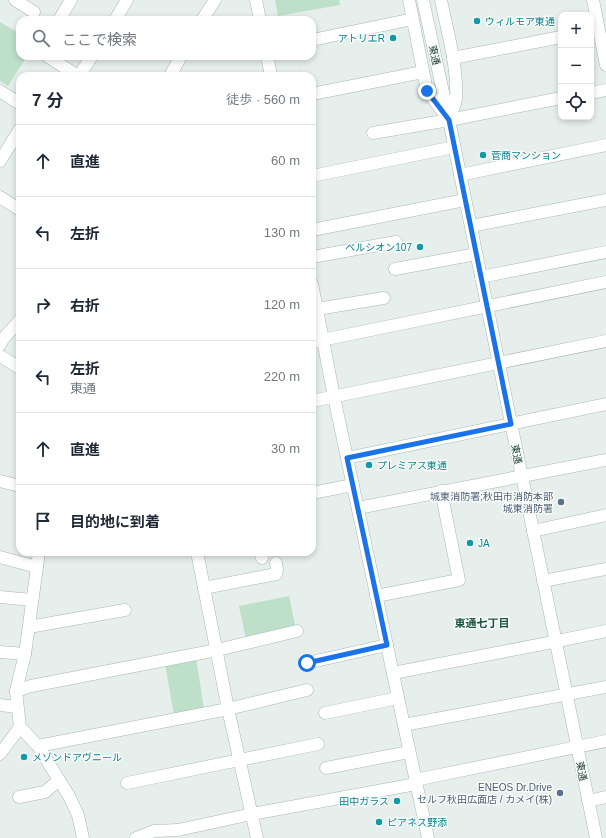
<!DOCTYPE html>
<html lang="ja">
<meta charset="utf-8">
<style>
body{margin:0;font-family:Helvetica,"Noto Sans JP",sans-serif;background:#f6f6f7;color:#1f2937}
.controls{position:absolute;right:12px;top:12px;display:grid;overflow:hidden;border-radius:8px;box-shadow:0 2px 6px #0003}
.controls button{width:36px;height:36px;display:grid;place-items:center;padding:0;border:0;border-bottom:1px solid #e0e1e3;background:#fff;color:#1f2937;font:20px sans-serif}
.stop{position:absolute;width:12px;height:12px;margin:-9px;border:3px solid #1a73e8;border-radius:50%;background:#fff}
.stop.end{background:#1a73e8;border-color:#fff;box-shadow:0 1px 4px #0008}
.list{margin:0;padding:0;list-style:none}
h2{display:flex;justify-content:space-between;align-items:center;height:52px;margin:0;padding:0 16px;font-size:17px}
h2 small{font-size:13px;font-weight:400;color:#747a83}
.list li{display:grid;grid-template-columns:26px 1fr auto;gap:12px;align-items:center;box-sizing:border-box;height:72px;padding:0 16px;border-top:1px solid #e0e1e3}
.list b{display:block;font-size:15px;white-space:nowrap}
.list p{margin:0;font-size:13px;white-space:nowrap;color:#747a83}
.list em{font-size:13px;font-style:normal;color:#747a83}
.icon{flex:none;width:22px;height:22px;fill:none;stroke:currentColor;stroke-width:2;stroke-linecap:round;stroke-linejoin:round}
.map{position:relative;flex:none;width:606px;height:838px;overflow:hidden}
.search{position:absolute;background:#fff;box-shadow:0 2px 6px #0003;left:16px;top:16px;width:300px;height:44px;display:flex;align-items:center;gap:10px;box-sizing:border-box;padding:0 14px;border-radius:12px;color:#747a83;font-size:15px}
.panel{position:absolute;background:#fff;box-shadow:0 2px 6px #0003;left:16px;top:72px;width:300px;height:484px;border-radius:12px}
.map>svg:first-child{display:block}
.green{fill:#bfe0c8}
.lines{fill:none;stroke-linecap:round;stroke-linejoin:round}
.minor-casing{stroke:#a8b8b2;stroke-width:13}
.minor{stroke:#fff;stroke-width:12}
.route{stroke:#1a73e8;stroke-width:5}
.culture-dot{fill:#0f9aa8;stroke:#f7fbf9;stroke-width:1.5}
.service-dot{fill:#5c6f8a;stroke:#f7fbf9;stroke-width:1.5}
.labels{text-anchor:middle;stroke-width:3;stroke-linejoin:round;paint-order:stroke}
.culture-label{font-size:10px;fill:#0d838f;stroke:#f7fbf9;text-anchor:start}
.street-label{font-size:10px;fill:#24423a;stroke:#f7fbf9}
.service-label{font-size:10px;fill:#4e5e75;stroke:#f7fbf9;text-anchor:end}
.neighbourhood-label{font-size:11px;font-weight:bold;fill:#1f5548;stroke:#f7fbf9}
</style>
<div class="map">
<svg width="606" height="838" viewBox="0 0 606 838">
<rect width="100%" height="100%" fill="#e6efeb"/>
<g class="green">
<path d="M275,0H339L340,5L278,16Z"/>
<path d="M0,22L20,34V56H27L8,86L0,81Z"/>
<path d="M289,596L296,629L246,639L239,606Z"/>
<path d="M196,658L204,709L174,715L165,664Z"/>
</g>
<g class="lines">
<g class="minor-casing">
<g id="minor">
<path d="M15,0L34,12"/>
<path d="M256,0L260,20"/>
<path d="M409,0L427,91L447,117"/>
<path d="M423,0L449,120L596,838"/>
<path d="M441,0C447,30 458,68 456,99C455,106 451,114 449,120"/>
<path d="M593,0L606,65"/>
<path d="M59,20L71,0"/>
<path d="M115,20L127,0"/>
<path d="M202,20L215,0"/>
<path d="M312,40L413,19"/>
<path d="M47,56L78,76"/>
<path d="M267,56L271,76"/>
<path d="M453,58L561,37"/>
<path d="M79,76L92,56"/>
<path d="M170,76L181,56"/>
<path d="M0,91L20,104"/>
<path d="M591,93L606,90"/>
<path d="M312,94L423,72"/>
<path d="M373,133L449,120L561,98"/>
<path d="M0,161L20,129"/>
<path d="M460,175L606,145"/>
<path d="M312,176L454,147"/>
<path d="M0,197L20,210"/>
<path d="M471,226L606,200"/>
<path d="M312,230L465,200"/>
<path d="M312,257L396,242"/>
<path d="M395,269L476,254"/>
<path d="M481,277L606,252"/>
<path d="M312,284L334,397L428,838"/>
<path d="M317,309L384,298"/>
<path d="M312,342L606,282"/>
<path d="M0,345L3,339L20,320"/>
<path d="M0,356L20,368"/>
<path d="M312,401L606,341"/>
<path d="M347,458L606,404"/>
<path d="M0,481L20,486"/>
<path d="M312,493L353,485"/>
<path d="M358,508L606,460"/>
<path d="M533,531L606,515"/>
<path d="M197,552L228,709L257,838"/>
<path d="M260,552L262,558"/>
<path d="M0,557L37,567"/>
<path d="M543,581L606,569"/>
<path d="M204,588L276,574L277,570L276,563"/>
<path d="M376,596L459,580L441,491"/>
<path d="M0,597L32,600"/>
<path d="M29,627L125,610"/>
<path d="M0,652L25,654"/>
<path d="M307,663L387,645"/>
<path d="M393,673L548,643L606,631"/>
<path d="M16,691L31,686L217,650L297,631"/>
<path d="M0,705L17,707"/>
<path d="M325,713L398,698"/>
<path d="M404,725L606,687"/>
<path d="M20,727L38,746L69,796L78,815L83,838"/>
<path d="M38,746L228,709L307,690"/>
<path d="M0,754L20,727L16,691L25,654L39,552"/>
<path d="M326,768L409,752"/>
<path d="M415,780L606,741"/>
<path d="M127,783L318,744"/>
<path d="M19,797L45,792L59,780"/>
<path d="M588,801L606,797"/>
<path d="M136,838L154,831L178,830L252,814L416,784"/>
</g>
</g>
<use href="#minor" class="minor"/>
</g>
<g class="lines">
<path class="route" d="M307,663L387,645L347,458L511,424L449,120L427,91"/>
</g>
<g class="culture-dot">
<circle cx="477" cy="21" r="4"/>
<circle cx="393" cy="38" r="4"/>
<circle cx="483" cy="155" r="4"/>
<circle cx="420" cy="247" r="4"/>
<circle cx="369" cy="465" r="4"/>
<circle cx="470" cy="543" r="4"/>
<circle cx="24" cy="757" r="4"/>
<circle cx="397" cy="801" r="4"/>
<circle cx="379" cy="822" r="4"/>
</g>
<g class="service-dot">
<circle cx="561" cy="502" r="4"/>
<circle cx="560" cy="793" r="4"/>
</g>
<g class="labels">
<g class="culture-label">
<text x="485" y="25">ウィルモア東通</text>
<text x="385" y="42" text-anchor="end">アトリエR</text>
<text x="491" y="159">菅商マンション</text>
<text x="412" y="251" text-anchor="end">ベルシオン107</text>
<text x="377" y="469">プレミアス東通</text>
<text x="478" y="547">JA</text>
<text x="32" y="761">メゾンドアヴニール</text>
<text x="389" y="805" text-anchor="end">田中ガラス</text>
<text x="387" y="826">ピアネス野添</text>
</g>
<g class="street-label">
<text transform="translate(435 55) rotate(78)" y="4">東通</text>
<text transform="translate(517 454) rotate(79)" y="4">東通</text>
<text transform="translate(582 771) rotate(79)" y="4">東通</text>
</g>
<g class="service-label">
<text x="553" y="500">城東消防署;秋田市消防本部<tspan x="553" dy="12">城東消防署</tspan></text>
<text x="552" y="791">ENEOS Dr.Drive<tspan x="552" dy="12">セルフ秋田広面店 / カメイ(株)</tspan></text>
</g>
<g class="neighbourhood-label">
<text x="482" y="627">東通七丁目</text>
</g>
</g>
</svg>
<div class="controls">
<button>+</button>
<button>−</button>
<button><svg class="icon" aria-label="locate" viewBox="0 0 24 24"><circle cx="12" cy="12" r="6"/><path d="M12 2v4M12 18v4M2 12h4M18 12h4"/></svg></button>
</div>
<div class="stop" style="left:307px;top:663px"></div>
<div class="stop end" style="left:427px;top:91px"></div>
<div class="search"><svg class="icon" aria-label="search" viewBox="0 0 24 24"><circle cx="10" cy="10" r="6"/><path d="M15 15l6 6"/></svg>ここで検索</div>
<section class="panel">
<h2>7 分<small>徒歩 · 560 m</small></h2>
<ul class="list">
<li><svg class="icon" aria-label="ahead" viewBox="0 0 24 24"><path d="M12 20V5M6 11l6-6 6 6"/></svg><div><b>直進</b></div><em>60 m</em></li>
<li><svg class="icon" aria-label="left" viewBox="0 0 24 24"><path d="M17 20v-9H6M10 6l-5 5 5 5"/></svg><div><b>左折</b></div><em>130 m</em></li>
<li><svg class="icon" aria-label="right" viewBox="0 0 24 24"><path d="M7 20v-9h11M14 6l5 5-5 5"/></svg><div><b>右折</b></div><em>120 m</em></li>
<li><svg class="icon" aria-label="left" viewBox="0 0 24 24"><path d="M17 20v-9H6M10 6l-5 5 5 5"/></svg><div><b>左折</b><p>東通</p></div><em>220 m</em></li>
<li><svg class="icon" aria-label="ahead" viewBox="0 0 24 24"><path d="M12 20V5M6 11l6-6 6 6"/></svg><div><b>直進</b></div><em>30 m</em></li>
<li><svg class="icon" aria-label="arrive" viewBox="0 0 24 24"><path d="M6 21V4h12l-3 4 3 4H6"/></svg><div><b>目的地に到着</b></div></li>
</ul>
</section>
</div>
